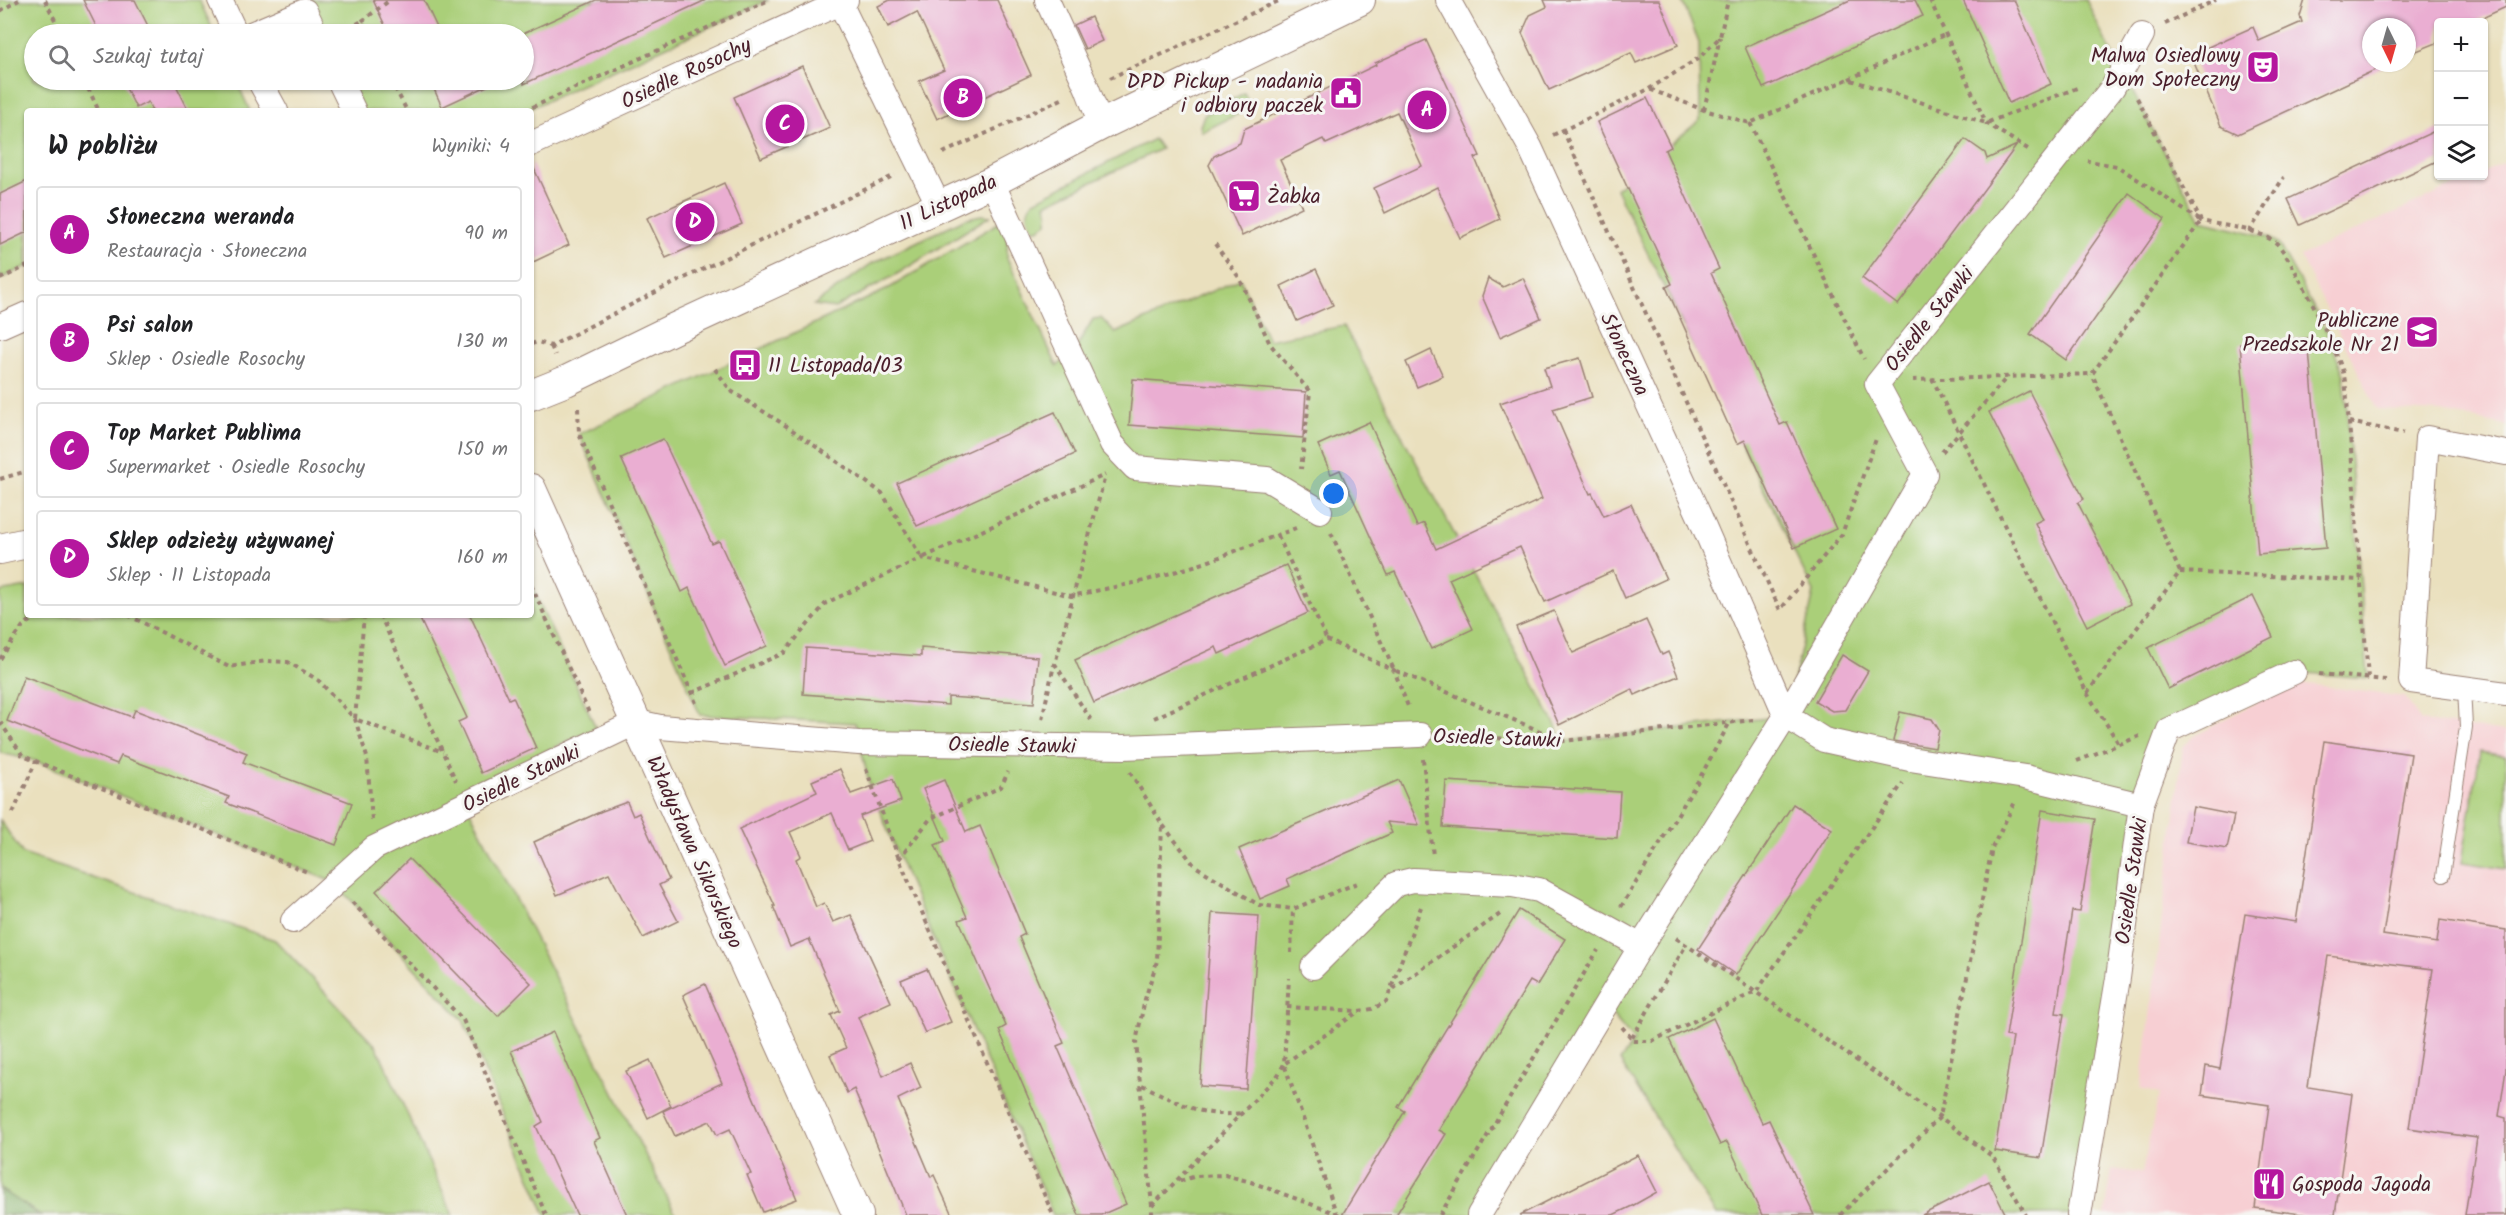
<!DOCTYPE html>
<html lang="pl">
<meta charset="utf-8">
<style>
body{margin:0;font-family:Kalam,sans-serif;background:#f6f6f6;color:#202124}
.controls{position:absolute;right:18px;top:18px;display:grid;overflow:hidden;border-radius:6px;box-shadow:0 2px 4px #0004}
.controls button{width:54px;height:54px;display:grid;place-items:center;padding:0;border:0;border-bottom:2px solid #e0e0e0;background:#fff;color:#202124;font:30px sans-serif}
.compass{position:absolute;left:2362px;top:18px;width:54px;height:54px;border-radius:50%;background:#fff;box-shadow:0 2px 4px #0004;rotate:175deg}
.you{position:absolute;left:1334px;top:494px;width:21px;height:21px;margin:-15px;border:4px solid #fff;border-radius:50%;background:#1a73e8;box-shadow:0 0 0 9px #1a73e833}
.badge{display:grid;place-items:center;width:39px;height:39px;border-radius:50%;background:#b5179e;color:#fff;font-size:20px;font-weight:700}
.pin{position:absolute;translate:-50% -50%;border:3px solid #fff;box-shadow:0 2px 6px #0006}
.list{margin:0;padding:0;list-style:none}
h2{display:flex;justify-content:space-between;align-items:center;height:78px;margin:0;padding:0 24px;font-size:26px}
h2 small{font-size:20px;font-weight:400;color:#757577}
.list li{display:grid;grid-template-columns:39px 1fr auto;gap:18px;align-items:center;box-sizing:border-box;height:96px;margin:0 12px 12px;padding:0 12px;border:2px solid #e0e0e0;border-radius:6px}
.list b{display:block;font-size:22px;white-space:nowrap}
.list p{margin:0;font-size:20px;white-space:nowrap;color:#757577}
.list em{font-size:20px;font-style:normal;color:#757577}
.icon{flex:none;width:33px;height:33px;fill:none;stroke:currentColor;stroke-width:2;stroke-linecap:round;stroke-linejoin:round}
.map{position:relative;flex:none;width:2506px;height:1215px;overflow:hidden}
.search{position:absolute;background:#fff;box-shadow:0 2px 4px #0004;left:24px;top:24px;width:510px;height:66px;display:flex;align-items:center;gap:15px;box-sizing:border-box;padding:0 21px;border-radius:33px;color:#757577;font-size:22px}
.panel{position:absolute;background:#fff;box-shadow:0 2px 4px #0004;left:24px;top:108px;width:510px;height:510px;border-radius:6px}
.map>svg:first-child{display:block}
.built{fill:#f7cfd3}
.green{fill:#aacf79;stroke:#7a7752;stroke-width:1.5}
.forest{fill:#87b269;stroke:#68684a;stroke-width:1.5}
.building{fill:#eaaed2}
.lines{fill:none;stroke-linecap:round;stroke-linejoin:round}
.service-casing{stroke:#9a8074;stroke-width:14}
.minor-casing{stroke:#9a8074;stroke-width:26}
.tertiary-casing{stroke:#9a8074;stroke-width:32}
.path{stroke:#9a8074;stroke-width:4;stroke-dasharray:4.5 4.5;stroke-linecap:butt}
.service{stroke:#fff;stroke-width:12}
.minor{stroke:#fff;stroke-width:24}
.tertiary{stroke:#fff;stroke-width:30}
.labels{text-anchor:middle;stroke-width:6;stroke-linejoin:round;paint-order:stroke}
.poi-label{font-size:21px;fill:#4a1f2b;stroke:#f6f6f2;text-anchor:end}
.street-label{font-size:21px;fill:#4a1f2b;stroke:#f6f6f2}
</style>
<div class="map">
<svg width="2506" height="1215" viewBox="0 0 2506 1215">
<rect width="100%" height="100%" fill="#f6f6f2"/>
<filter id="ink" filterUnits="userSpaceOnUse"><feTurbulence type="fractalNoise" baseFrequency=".0167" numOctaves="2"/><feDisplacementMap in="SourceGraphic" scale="12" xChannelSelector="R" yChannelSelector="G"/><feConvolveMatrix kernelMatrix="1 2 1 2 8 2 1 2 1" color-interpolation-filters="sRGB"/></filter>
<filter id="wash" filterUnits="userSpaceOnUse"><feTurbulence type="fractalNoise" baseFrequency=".008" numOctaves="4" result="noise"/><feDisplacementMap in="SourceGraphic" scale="24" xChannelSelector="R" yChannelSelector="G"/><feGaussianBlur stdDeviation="1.35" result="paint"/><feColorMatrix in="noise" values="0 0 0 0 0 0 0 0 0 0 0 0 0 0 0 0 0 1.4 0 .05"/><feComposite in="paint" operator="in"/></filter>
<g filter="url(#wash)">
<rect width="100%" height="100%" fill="#eae0be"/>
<g class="built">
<path d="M2506,162V425L2441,412L2377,409L2300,256L2475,176H2484V172Z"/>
<path d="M2293,682L2405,697L2421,721L2506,732V1215H2105L2112,1169L2142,1173L2159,1094L2141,1089L2183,747L2193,737Z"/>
</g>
<g class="green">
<path d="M0,0H199L215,34H34V80H236L250,111H27V266L0,279Z"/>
<path d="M306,0H769L524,111H354L339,80H524V34H316Z"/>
<path d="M1682,0H2086L2104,38L2201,220L2265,236L2278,243L2327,332L2344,375L2368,678L2294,672L2169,730L2141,805L2079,1215H1716L1620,1061L1634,1041L1605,1006L1479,1215H1053L899,859L869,783L855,723L700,715L579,434L886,290L1008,217L1007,258L1057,366L1073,353L1093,319L1101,318L1115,333L1240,279L1268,340L1344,326L1564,741L1786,716L1814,592L1616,189L1700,120L1699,43Z"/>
<path d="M1244,93L1252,107L1202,132L1200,126L1204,115Z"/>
<path d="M1154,139L1161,149L1046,204L1048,213L1047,223L1038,229H1033C1028,218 1024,210 1034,201Z"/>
<path d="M981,215L990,216L897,274L835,308L814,305L871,264L964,219Z"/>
<path d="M531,585L596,728L460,791L676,1215H546L463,1020L335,883L36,761L0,753V592L27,587V615H531Z"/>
<path d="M2480,752L2506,756V869L2462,862Z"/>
<path d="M0,820L23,854L275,940L377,1047L453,1215H40L0,1189Z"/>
</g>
<path class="forest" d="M0,1189L40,1215H0Z"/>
<g id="blocks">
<g class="building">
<path d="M83,0H135L152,34H100Z"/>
<path d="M373,0H424L440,34H389Z"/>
<path d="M596,0H706L524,84V33Z"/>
<path d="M890,0H997L1031,75L937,119L919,81L944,70L917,12L888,27L878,6Z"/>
<path d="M1544,0H1659L1678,45L1636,63L1631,53L1549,90L1522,33L1530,15L1547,7Z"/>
<path d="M1850,0H1915L1923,16L1763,88L1745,47Z"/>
<path d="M1963,0H2014L2051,84L2009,103Z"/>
<path d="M2305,0H2506V7L2478,20V22H2439V42L2407,55V27H2371V63H2390L2238,134L2221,126L2195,65L2199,51L2253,27L2259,41L2302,22L2300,16Z"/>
<path d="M1091,17L1102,41L1085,49L1074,25Z"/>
<path d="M1426,40L1480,156L1475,158L1500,219L1460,238L1437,187L1385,213L1374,188L1422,166L1397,112L1326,144L1323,139L1280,160L1302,207L1242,236L1209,165L1214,156L1240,143L1244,129L1376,65L1375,63Z"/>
<path d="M802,66L830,128L761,158L734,97Z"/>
<path d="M122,80H192L177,87L189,111H152L148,102L136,108Z"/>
<path d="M430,80H500L442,107Z"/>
<path d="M1647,98L1671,147L1665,150L1719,269L1711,273L1780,425L1787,422L1836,529L1794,548L1745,440L1737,444L1666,287L1672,284L1597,122Z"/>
<path d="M2439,129V160L2300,225L2288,199Z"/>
<path d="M1965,139L1985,153L1987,159L2017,145L1898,305L1862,278Z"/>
<path d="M531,162L569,245L531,263Z"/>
<path d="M27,181V232L0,245V194Z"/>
<path d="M724,183L742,224L666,258L647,218Z"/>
<path d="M2129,193L2165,219L2066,360L2030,334Z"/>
<path d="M1316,269L1333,305L1297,321L1281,286Z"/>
<path d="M1488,278L1503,287L1523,278L1541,318L1500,337L1482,296Z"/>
<path d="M2308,338L2326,548L2258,554L2240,344Z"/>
<path d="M1431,350L1443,376L1417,387L1406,362Z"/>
<path d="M1580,358L1592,397L1553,409L1590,494L1592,493L1604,516L1631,504L1666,579L1625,598L1613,571L1545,602L1520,547L1449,579L1473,629L1431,649L1395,572L1388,575L1340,470L1331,474L1318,445L1369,422L1417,526L1424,523L1436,549L1542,499L1500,403L1550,386L1544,368Z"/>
<path d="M1133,379L1306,392L1303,438L1129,425Z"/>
<path d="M2029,391L2084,499L2078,503L2130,604L2087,626L2035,523L2043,519L1989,412Z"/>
<path d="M1055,412L1075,454L917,526L897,483Z"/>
<path d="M663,439L712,544L719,541L767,646L725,666L689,588L682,592L621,458Z"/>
<path d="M1286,565L1308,613L1219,654L1216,647L1094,703L1075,660Z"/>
<path d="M2253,596L2273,637L2168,689L2148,648Z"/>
<path d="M1554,611L1573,653L1646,620L1662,655L1668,652L1678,676L1635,695L1632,689L1559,725L1516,627Z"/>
<path d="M418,615H470L509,699L513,697L536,748L481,773L458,722L467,718Z"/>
<path d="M806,648L921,656V648L1038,657L1034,703L948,697V705L803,694Z"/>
<path d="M1842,655L1868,671L1845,710L1832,711L1815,701Z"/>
<path d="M24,676L132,717L135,710L247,753L243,762L352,803L336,845L226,803L229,797L121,756L117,764L7,721Z"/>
<path d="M1900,712L1932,719L1939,730L1935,748L1893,741Z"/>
<path d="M2324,741L2411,754L2383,935L2437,943L2440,920L2506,930V1070L2499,1116L2506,1118V1215H2465L2477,1138L2409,1128L2433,969L2328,956L2308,1087L2352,1094L2335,1215H2309L2255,1208L2269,1105L2202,1095L2206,1066L2220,1069L2245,914L2296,922Z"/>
<path d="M840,769L851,794L893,779L901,801L860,816L870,841L848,850L832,813L790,832L801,856L796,859L816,907L824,903L833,922L851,915L891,1002L858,1017L883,1076L910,1063L921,1088L898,1099L931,1177L934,1175L952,1215H906L854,1089L847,1093L830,1055L846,1048L831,1015L840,1011L809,939L790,947L773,906H775L739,829L817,792L812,781Z"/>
<path d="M944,780L966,832L980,826L1025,934L1019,937L1064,1043L1057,1046L1126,1204L1101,1215H1079L999,1030L1006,1026L959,920L967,917L935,845L945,841L923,789Z"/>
<path d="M1399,780L1419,825L1387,822L1392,833L1287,879L1290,886L1260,899L1239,849Z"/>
<path d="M1446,781L1620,792L1617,838L1443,827Z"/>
<path d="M627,802L633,816L639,813L669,880L659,885L678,921L643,938L609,873L557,895L534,842L602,811Z"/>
<path d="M1793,804L1832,829L1736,975L1698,949Z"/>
<path d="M2193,807L2234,815L2227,849L2186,842Z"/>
<path d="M2042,810L2095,819L2080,912L2072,911L2056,1013L2064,1014L2041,1158L1995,1151L2013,1037L2006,1036Z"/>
<path d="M409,859L531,983L498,1016L376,891Z"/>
<path d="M1519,910L1565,939L1537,985L1530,981L1479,1065L1439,1130L1446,1134L1396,1215H1342L1405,1111L1398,1107Z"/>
<path d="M1212,913L1259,916L1246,1089L1200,1086Z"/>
<path d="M927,969L951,1022L925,1033L901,980Z"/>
<path d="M705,984L797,1199L763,1212L747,1175L751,1174L730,1129L717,1135L710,1121L675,1136L663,1111L722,1083L683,995Z"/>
<path d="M1713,1018L1762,1123L1769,1120L1814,1215H1762L1727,1142L1720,1145L1669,1039Z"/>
<path d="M553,1032L600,1138L594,1141L627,1215H577L536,1126L543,1122L511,1051Z"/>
<path d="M650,1060L671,1106L648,1118L626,1071Z"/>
<path d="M1638,1155L1657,1192L1632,1206L1613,1215H1520Z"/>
<path d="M1989,1181L2006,1215H1922Z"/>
</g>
</g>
</g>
<g filter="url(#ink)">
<use href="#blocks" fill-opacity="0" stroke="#9a8074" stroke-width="1.5"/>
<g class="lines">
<g class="service-casing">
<path id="service" d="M2443,876L2466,727L2464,688"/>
</g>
<g class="minor-casing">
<g id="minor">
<path d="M220,0L236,34"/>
<path d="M836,0L840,3L939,206"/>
<path d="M1047,0L1087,88L1101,125"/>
<path d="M1448,0L1530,147L1699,515L1786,716"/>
<path d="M251,34L305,11L316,34"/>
<path d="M259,80L276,111"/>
<path d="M339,80L354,111"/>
<path d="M531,144L846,0"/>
<path d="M992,182L1112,444L1135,468L1267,479L1320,511"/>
<path d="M0,326L27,314"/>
<path d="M2506,453L2427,438L2411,681L2506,694"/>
<path d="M1786,716L1925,474L1877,384L2113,87L2142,35"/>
<path d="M2141,805L2169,730L2294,672"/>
<path d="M293,921L374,848L637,722L660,727L859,743L1124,747L1420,735"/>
<path d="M1313,967L1396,884L1413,880L1512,885L1539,890L1641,946"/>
<path d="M1479,1215L1641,946L1786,716L1824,740L1910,759L2025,777L2141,805L2118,978L2079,1215"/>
</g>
</g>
<g class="tertiary-casing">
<g id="tertiary">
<path d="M531,395L566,381L673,329L992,182L1101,125L1360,0"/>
<path d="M531,489L858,1215"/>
<path d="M0,549L27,543"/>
</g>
</g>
<g class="path">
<path d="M45,0L62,34"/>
<path d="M1930,0L1986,123L2031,151"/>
<path d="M0,11L19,0"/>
<path d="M362,21L390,0"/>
<path d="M2165,24L2216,0"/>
<path d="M341,33L362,21L368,34"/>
<path d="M1110,78L1281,0"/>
<path d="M1849,79L1944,35"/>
<path d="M84,80L99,111"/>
<path d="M391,80L407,111"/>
<path d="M1649,89L1699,58L1720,37L1728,0"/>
<path d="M2137,98L2201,221C2224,226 2255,228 2275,242C2289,251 2340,356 2344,376C2347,391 2347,407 2349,422L2403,433"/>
<path d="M1704,110L1720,37"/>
<path d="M151,111L152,110"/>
<path d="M524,111L769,0"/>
<path d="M1750,123L1864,359"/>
<path d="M1563,130L1780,610L1842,534L1876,439"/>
<path d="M1553,135L1649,89L1704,110L1750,123L1848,79L1986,123L2077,88"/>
<path d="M943,153L1064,98"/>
<path d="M2249,232L2284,177"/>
<path d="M1215,244L1240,279L1270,344L1310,392L1301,469"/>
<path d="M0,279L27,266"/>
<path d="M531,344L538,342L551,346L654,293L895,175"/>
<path d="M551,346L555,355"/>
<path d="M715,369L731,391L788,427L882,493L922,558L1105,475"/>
<path d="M1932,378L2087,693L2119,744"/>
<path d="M1913,380L2092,374L2201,221L2117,166L2088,161"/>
<path d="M578,408L579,434L696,703"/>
<path d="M2349,422L2368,678"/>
<path d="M1942,452L2008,376"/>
<path d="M0,479L27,471"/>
<path d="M1331,533L1394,670L1564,741"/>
<path d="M1278,536L1327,640"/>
<path d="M2180,572L2361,580"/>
<path d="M531,585L590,715"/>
<path d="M128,615L229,667L266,661L288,662L318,680L355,719L367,757L372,820"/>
<path d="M364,615L355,719L443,752"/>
<path d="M380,615L456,781"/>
<path d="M0,659L23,626L38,615"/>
<path d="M2319,674L2386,680"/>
<path d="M692,693L784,653L826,603L922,558L1071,596L1144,581L1204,563L1296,528"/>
<path d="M2087,693L2180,572L2092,374"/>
<path d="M1154,718L1327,640L1394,670L1409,709"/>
<path d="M1042,719L1054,665"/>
<path d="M1091,720L1055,664L1105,476"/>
<path d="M0,722L23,756L310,873"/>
<path d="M1444,736L1564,741L1754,720"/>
<path d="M1423,759L1433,856"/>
<path d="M2077,761L2140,736"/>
<path d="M866,769L899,859L1053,1215"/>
<path d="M1130,772L1162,824L1195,866L1259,905L1293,909L1360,882"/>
<path d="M13,813L36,761"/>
<path d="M899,859L930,819L1001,787L1008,772"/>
<path d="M352,902L463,1020L546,1215"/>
<path d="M1621,907L1698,781L1730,722"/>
<path d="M1676,938L1940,1117L1993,1157L2026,1215"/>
<path d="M1291,953L1293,909"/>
<path d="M1393,989L1503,912"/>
<path d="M1287,1007L1358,1011"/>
<path d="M1622,1027L1634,1041H1652L1757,991L1903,783"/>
<path d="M1632,1038L1686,945"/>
<path d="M1142,1085C1176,1101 1202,1119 1241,1113"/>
<path d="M1180,1181L1196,1176L1225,1175L1251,1182L1340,1215"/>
<path d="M1152,1206L1136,1042L1145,999L1157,961L1162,824"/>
<path d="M1152,1215V1206L1242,1113L1278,1075L1284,1064L1289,978"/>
<path d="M1337,1215L1284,1064L1359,1011L1372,1009L1386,1002L1421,907"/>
<path d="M1440,1215L1598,950"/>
<path d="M1840,1215L1940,1117L1992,848L2016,800"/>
</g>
<use href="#service" class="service"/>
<use href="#minor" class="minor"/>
<use href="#tertiary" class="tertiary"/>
</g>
</g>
<defs>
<g id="theatre-square" transform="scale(1.725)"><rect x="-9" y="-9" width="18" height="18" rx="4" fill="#b5179e" stroke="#f6f6f2"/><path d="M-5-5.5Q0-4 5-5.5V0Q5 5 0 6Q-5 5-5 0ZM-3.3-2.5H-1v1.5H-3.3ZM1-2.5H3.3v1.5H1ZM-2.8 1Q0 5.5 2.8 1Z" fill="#fff"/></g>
<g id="civic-square" transform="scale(1.725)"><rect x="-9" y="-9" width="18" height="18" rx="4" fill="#b5179e" stroke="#f6f6f2"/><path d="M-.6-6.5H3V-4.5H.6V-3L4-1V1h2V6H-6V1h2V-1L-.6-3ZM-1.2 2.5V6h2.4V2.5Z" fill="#fff"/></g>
<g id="supermarket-square" transform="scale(1.725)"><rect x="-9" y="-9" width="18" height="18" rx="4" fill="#b5179e" stroke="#f6f6f2"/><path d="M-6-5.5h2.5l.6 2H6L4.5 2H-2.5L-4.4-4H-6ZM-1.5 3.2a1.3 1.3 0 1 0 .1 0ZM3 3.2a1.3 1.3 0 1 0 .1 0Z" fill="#fff"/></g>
<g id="school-square" transform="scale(1.725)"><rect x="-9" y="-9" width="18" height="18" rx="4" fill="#b5179e" stroke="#f6f6f2"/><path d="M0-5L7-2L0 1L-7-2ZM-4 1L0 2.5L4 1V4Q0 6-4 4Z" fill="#fff"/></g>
<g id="bus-square" transform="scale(1.725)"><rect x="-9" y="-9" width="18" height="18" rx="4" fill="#b5179e" stroke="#f6f6f2"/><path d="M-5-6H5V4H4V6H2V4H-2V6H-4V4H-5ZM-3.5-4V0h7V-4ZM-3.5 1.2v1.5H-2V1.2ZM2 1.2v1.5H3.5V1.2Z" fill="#fff"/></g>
<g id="restaurant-square" transform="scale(1.725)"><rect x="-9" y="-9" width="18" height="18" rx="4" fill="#b5179e" stroke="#f6f6f2"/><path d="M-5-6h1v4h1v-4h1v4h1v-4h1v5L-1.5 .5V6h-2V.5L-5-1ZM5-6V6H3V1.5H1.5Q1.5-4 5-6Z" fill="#fff"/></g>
</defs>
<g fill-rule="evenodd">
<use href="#theatre-square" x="2263" y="67"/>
<use href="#civic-square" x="1346" y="93"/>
<use href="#supermarket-square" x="1244" y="196"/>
<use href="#school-square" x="2422" y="332"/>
<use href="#bus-square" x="745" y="365"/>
<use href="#restaurant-square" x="2269" y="1184"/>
</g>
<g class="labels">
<g class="poi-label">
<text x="2240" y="62">Malwa Osiedlowy<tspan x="2240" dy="24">Dom Społeczny</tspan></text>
<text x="1323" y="88">DPD Pickup - nadania<tspan x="1323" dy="24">i odbiory paczek</tspan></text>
<text x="1267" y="203" text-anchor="start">Żabka</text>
<text x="2399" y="327">Publiczne<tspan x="2399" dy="24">Przedszkole Nr 21</tspan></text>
<text x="768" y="372" text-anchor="start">11 Listopada/03</text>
<text x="2292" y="1191" text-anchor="start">Gospoda Jagoda</text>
</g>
<g class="street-label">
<text transform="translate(686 73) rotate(-25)" y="7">Osiedle Rosochy</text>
<text transform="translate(948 202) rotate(-25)" y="7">11 Listopada</text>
<text transform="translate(1929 319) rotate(-51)" y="7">Osiedle Stawki</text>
<text transform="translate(1625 354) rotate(65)" y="7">Słoneczna</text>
<text transform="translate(1497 738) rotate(2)" y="7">Osiedle Stawki</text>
<text transform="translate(1012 745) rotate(1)" y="7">Osiedle Stawki</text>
<text transform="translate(521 778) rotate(-26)" y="7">Osiedle Stawki</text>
<text transform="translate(695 852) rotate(66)" y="7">Władysława Sikorskiego</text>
<text transform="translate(2131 881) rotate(-82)" y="7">Osiedle Stawki</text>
</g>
</g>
</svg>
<div class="controls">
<button>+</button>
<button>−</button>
<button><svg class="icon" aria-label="layers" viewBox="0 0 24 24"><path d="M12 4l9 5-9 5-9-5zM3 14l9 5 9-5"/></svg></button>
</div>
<svg class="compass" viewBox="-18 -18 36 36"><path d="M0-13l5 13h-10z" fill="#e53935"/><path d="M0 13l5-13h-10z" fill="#757577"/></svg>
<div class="you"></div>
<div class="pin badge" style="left:1427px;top:110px">A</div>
<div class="pin badge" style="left:963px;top:98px">B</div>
<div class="pin badge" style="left:785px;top:124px">C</div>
<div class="pin badge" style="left:695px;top:222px">D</div>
<div class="search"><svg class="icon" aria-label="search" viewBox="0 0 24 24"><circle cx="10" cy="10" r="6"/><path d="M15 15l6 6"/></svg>Szukaj tutaj</div>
<section class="panel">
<h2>W pobliżu<small>Wyniki: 4</small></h2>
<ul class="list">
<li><span class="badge">A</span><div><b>Słoneczna weranda</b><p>Restauracja · Słoneczna</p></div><em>90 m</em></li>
<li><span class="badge">B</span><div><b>Psi salon</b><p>Sklep · Osiedle Rosochy</p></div><em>130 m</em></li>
<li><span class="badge">C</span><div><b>Top Market Publima</b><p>Supermarket · Osiedle Rosochy</p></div><em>150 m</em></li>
<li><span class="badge">D</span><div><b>Sklep odzieży używanej</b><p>Sklep · 11 Listopada</p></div><em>160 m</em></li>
</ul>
</section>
</div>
